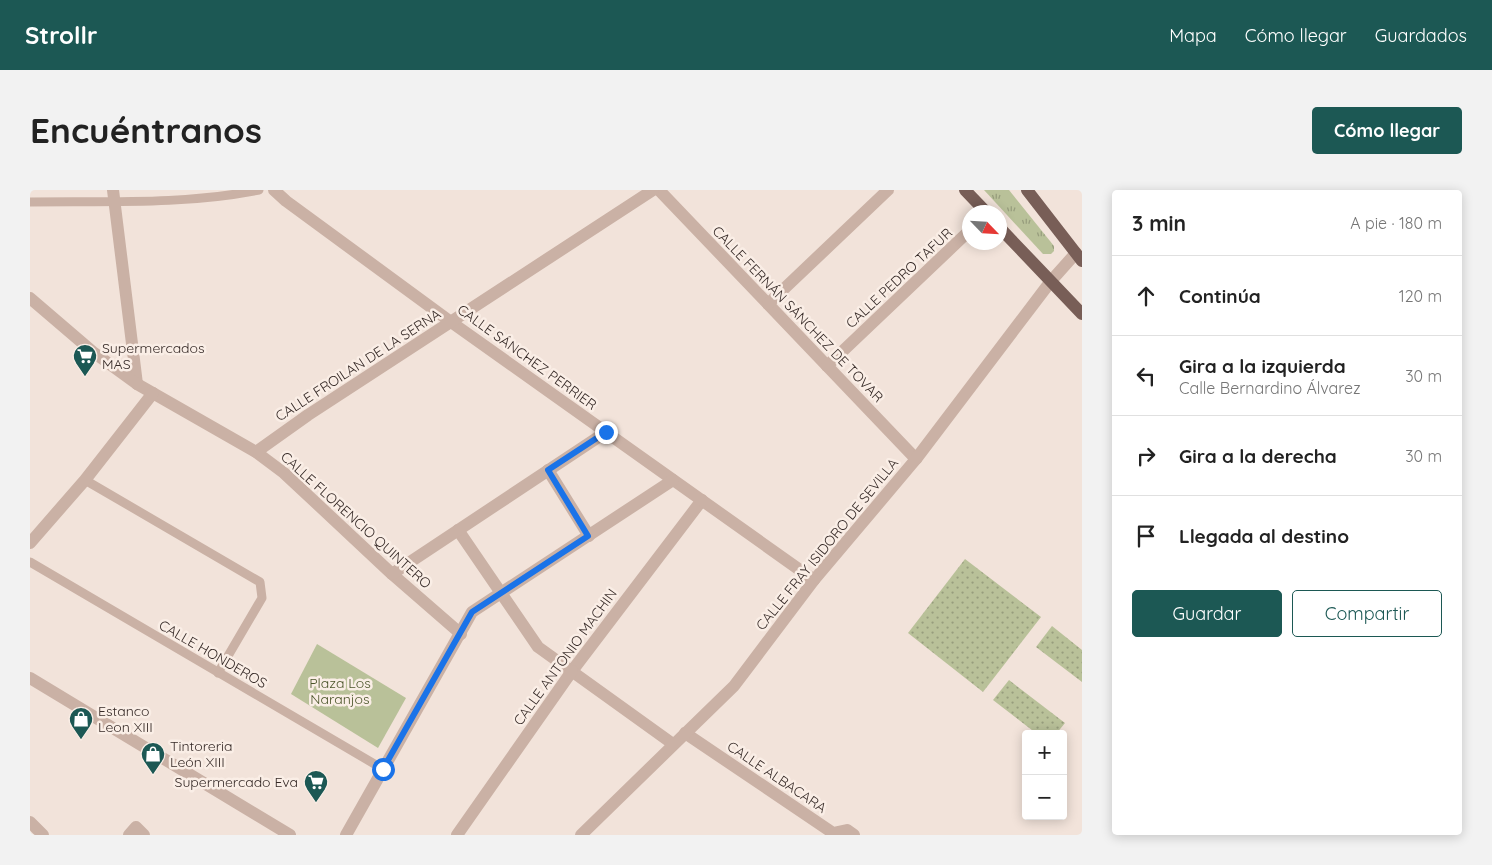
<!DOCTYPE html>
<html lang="es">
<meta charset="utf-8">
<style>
body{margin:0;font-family:Quicksand,sans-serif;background:#f2f2f2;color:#222}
.controls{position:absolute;right:15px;bottom:15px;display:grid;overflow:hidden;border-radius:5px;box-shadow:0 2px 12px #0003}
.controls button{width:45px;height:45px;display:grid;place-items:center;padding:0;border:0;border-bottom:1px solid #e0e0e0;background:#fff;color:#222;font:25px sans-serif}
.compass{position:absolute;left:932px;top:15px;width:45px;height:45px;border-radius:50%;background:#fff;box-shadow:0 2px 12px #0003;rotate:115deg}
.stop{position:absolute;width:15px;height:15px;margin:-11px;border:4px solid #1a73e8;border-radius:50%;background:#fff}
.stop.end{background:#1a73e8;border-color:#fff;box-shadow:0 1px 5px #0008}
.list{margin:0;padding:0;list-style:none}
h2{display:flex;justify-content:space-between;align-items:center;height:65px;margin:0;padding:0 20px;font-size:21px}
h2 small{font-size:16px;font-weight:400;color:#767676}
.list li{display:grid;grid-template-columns:32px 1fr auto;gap:15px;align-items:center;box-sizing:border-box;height:80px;padding:0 20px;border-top:1px solid #e0e0e0}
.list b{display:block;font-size:19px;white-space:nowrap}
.list p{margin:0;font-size:16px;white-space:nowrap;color:#767676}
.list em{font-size:16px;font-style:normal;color:#767676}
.actions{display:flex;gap:10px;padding:15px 20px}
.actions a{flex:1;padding:11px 0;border:1px solid #1c5854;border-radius:5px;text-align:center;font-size:18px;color:#1c5854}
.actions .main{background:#1c5854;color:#fff}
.icon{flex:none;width:28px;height:28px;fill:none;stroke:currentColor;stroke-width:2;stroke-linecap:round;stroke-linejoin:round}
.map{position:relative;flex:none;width:1052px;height:645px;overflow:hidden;border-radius:5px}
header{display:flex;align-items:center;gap:30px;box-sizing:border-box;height:70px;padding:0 25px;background:#1c5854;color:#fff}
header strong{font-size:24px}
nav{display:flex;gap:28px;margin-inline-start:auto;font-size:18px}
.intro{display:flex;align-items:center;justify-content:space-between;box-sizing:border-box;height:120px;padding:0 30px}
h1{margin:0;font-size:35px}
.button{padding:12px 22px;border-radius:5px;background:#1c5854;color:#fff;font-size:18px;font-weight:700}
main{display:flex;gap:30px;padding:0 30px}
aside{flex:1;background:#fff;border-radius:5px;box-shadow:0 2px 12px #0003}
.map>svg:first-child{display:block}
.grass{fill:url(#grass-tufts)}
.park{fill:#b9c199}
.garden{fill:url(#garden-dots)}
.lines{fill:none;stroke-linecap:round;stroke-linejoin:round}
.service{stroke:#cab1a5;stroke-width:9}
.pedestrian{stroke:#cab1a5;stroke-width:12}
.minor{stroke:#cab1a5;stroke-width:12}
.primary{stroke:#785e57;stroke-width:12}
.route{stroke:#1a73e8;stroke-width:6}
.labels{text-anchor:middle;stroke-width:5;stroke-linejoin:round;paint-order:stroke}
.street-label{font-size:14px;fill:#362a27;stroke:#faeee6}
.poi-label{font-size:14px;fill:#362a27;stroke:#faeee6;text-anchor:start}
.park-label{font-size:14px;fill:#4b552a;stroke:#faeee6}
</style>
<header>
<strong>Strollr</strong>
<nav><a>Mapa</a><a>Cómo llegar</a><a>Guardados</a></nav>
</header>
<div class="intro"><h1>Encuéntranos</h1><a class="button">Cómo llegar</a></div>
<main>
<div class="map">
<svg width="1052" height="645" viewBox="0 0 1052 645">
<defs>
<pattern id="grass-tufts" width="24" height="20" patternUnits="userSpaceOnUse" patternTransform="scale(1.25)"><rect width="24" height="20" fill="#b9c199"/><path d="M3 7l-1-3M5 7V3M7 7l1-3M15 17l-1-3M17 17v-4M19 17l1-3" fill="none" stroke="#979d7d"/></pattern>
<pattern id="garden-dots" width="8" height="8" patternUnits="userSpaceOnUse" patternTransform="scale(1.25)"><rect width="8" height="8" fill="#b9c199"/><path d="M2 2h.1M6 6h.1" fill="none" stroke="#979d7d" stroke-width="1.8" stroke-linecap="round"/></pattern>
</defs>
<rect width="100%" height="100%" fill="#f2e3da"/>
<path class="grass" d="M954,0H979L1024,56V61L1021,64H1013Z"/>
<path class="park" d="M287,454L376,508L348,558L261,504Z"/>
<g class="garden">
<path d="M935,369L1011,427L953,502L878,443Z"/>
<path d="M1022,436L1052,460V492L1006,457Z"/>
<path d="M979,490L1035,533L1026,544H1007L963,510Z"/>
</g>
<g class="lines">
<g class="service">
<path d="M0,12C76,11 154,15 229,0"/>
<path d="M55,290L230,392L232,408L188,483"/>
<path d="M0,372L353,579"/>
</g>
<path class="pedestrian" d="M542,481L672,310"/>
<g class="minor">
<path d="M83,0L107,194"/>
<path d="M244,0L256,11L421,132L784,390"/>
<path d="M629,0L886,269"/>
<path d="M0,108L63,162L107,194L226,262L254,283L362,384L431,444"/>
<path d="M738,114L858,0"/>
<path d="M797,176L939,41"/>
<path d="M226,262L278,225L623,0"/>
<path d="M518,280L559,346"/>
<path d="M428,340L508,457L643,554"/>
<path d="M0,353L55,290L123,203"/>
<path d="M362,384L576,242"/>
<path d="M0,488L260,645"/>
<path d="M655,543L803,643L817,640L824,645"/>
<path d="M0,632L13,645"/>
<path d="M99,645L106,637L114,645"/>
<path d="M316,645L442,422L643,290"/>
<path d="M427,645L542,481"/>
<path d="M551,645L704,496L784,390L886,269L1021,91L1046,63"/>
</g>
<g class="primary">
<path d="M935,0L956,22"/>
<path d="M997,0L1052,71"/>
<path d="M969,37L1052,124"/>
</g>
</g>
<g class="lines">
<path class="route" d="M353,579L442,422L558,346L518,280L576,242"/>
</g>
<defs>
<g id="supermarket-pin" transform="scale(1.25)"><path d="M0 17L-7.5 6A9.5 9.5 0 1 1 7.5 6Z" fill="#1c5854" stroke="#faeee6"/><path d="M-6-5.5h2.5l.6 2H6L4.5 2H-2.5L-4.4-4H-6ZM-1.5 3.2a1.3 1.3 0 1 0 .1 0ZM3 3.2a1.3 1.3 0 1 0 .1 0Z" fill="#fff"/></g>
<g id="shop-pin" transform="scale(1.25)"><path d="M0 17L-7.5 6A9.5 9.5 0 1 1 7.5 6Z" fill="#1c5854" stroke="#faeee6"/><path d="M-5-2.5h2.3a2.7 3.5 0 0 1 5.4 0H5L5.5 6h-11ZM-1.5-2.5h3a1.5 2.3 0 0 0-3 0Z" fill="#fff"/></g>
</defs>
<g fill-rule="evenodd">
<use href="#supermarket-pin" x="55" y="166"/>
<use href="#shop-pin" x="51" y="529"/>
<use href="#shop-pin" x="123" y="564"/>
<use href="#supermarket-pin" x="286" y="592"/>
</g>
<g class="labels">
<g class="street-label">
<text transform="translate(869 88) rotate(-43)" y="5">CALLE PEDRO TAFUR</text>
<text transform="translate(768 124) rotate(46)" y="5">CALLE FERNÁN SÁNCHEZ DE TOVAR</text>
<text transform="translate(497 167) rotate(36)" y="5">CALLE SÁNCHEZ PERRIER</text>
<text transform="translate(328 175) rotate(-33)" y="5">CALLE FROILAN DE LA SERNA</text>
<text transform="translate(326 330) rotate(42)" y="5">CALLE FLORENCIO QUINTERO</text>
<text transform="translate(797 354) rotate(-51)" y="5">CALLE FRAY ISIDORO DE SEVILLA</text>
<text transform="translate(183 464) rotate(30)" y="5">CALLE HONDEROS</text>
<text transform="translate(535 467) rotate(-54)" y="5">CALLE ANTONIO MACHIN</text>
<text transform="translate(747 587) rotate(34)" y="5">CALLE ALBACARA</text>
</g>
<g class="poi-label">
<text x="72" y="163">Supermercados<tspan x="72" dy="16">MAS</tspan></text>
<text x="68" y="526">Estanco<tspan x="68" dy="16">Leon XIII</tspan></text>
<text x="140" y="561">Tintoreria<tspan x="140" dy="16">León XIII</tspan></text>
<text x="268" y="597" text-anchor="end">Supermercado Eva</text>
</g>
<g class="park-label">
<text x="310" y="498">Plaza Los<tspan x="310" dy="16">Naranjos</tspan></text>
</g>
</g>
</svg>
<div class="controls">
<button>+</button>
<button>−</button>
</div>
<svg class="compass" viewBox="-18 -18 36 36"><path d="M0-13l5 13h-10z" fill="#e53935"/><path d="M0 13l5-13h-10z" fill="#767676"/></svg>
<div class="stop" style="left:353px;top:579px"></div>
<div class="stop end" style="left:576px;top:242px"></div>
</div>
<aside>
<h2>3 min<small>A pie · 180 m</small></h2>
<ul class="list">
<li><svg class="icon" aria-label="ahead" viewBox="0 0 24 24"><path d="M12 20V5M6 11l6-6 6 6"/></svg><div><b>Continúa</b></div><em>120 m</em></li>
<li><svg class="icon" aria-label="left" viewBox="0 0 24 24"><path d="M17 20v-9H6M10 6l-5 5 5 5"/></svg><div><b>Gira a la izquierda</b><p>Calle Bernardino Álvarez</p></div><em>30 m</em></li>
<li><svg class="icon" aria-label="right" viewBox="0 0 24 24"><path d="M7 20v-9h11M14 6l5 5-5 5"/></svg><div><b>Gira a la derecha</b></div><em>30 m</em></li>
<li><svg class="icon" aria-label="arrive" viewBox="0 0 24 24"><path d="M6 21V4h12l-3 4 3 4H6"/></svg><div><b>Llegada al destino</b></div></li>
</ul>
<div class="actions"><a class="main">Guardar</a><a>Compartir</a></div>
</aside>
</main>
